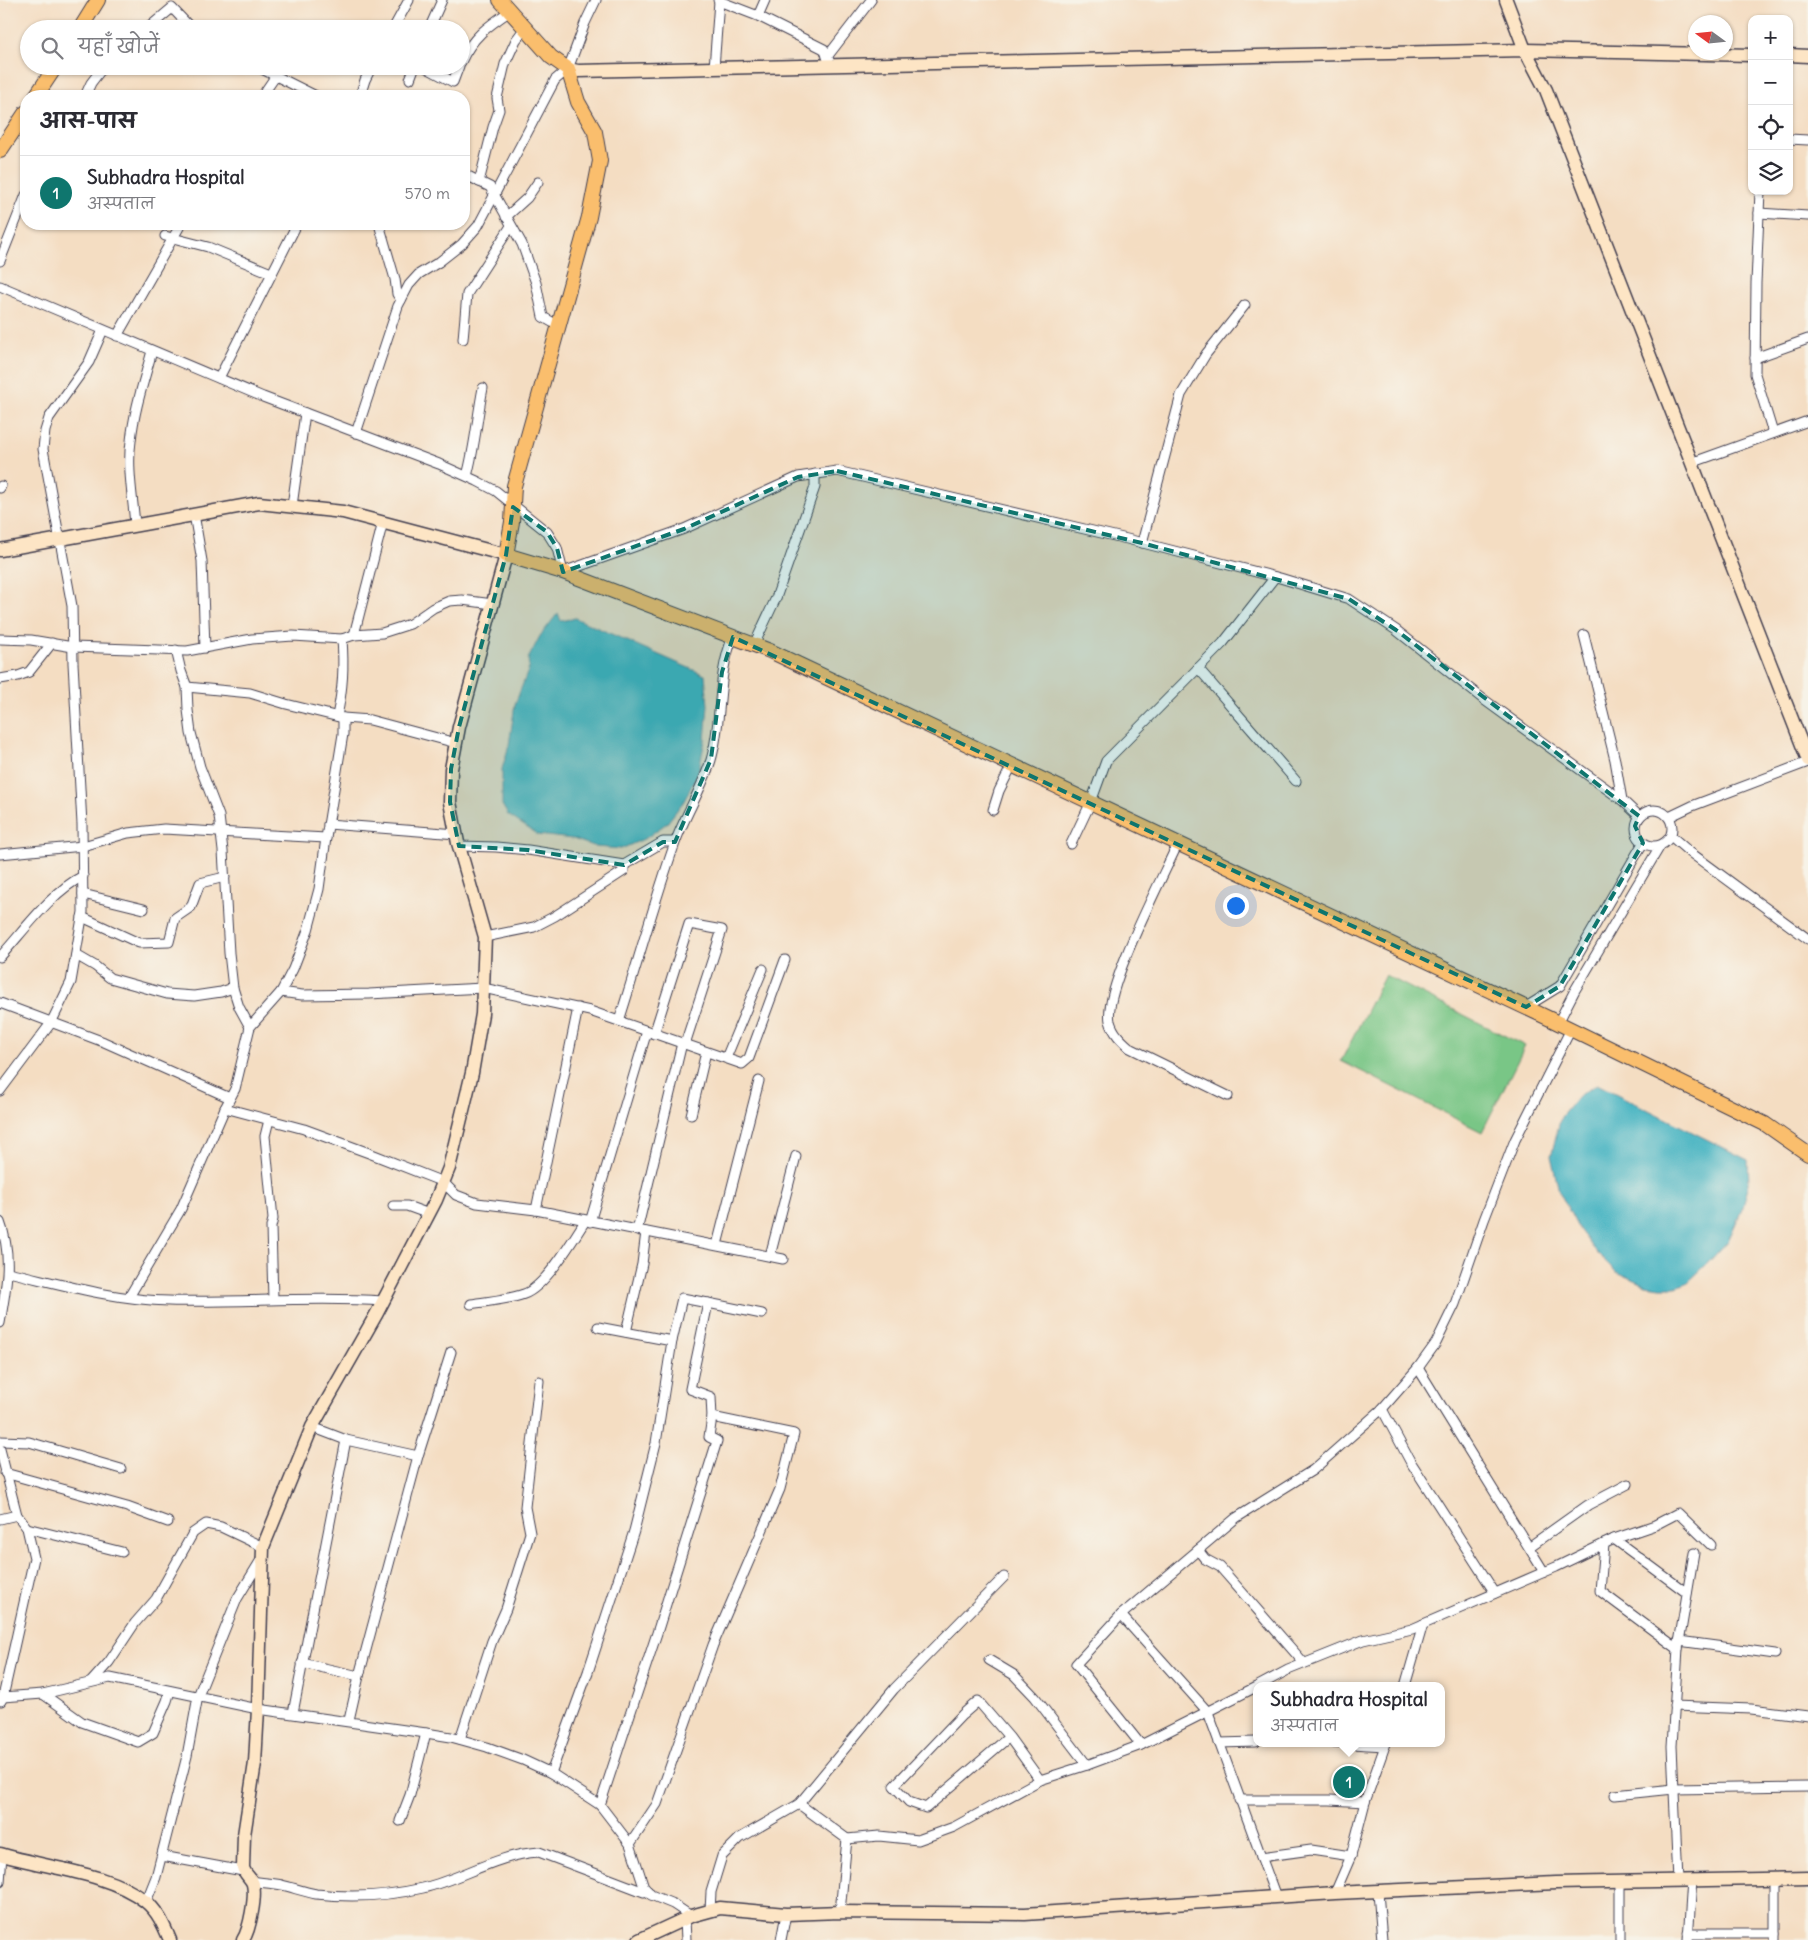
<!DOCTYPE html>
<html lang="hi">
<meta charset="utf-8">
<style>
body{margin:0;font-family:Delius,"Playpen Sans Deva",sans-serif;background:#f2f2f3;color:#2b2b33}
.controls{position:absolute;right:15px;top:15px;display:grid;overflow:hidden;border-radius:10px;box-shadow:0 1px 4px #0004}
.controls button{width:45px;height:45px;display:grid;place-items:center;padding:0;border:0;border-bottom:1px solid #e1e1e2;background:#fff;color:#2b2b33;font:25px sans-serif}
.compass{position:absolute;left:1688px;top:15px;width:45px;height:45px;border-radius:50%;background:#fff;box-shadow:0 1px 4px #0004;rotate:285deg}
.you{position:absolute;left:1235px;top:905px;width:18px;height:18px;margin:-12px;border:4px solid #fff;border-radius:50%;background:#1a73e8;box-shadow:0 0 0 8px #1a73e833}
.badge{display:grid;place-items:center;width:32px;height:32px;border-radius:50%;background:#0f766e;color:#fff;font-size:16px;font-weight:700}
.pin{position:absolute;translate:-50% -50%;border:2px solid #fff;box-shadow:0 1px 5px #0006}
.popup{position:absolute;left:1253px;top:1682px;width:192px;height:65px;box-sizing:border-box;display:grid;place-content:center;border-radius:10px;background:#fff;filter:drop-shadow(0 1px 4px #0005);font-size:16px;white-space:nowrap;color:#7c7c81}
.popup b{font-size:19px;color:#2b2b33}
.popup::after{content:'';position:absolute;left:50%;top:100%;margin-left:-10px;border:10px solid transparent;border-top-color:#fff}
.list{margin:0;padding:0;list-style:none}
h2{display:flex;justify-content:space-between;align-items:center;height:65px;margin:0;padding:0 20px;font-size:21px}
h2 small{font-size:16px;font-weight:400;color:#7c7c81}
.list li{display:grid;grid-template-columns:32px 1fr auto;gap:15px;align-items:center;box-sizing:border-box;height:75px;padding:0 20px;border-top:1px solid #e1e1e2}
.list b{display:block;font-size:19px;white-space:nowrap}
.list p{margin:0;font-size:16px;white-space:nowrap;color:#7c7c81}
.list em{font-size:16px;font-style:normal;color:#7c7c81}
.icon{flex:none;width:28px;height:28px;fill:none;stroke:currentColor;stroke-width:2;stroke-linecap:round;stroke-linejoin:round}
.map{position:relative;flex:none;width:1808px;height:1940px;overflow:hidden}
.search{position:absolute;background:#fff;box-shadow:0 1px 4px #0004;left:20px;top:20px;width:450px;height:55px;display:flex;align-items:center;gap:12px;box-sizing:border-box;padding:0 18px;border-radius:28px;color:#7c7c81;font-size:19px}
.panel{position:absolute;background:#fff;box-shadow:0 1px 4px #0004;left:20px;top:90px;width:450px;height:140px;border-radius:20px}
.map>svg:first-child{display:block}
.green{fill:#79c686;stroke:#4e7460}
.water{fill:#46b4c2;stroke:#346b7e}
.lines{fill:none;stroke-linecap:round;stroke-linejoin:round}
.minor-casing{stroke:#423e4f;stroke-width:11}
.secondary-casing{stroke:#423e4f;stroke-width:15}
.primary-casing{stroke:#423e4f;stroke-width:16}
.minor{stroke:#fff;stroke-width:9}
.secondary{stroke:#fde5c5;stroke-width:12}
.primary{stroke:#fabe6d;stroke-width:14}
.marked{fill:#0f766e;fill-opacity:0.2;stroke:#0f766e;stroke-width:4;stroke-dasharray:10 6;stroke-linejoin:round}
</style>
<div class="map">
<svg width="1808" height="1940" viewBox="0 0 1808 1940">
<rect width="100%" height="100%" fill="#f7f3e8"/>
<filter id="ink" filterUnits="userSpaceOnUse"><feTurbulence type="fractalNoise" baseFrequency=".02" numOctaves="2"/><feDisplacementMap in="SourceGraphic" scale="10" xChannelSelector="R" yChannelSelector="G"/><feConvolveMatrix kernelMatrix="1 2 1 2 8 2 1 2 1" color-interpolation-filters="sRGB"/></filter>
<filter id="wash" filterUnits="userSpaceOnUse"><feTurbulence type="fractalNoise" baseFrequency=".0096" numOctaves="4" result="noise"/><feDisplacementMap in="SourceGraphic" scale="20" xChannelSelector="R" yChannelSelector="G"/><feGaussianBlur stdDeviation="1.12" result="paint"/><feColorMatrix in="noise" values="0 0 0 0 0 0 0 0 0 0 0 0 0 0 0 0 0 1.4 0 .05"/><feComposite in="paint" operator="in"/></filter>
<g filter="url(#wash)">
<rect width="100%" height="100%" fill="#f4ddc2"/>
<path class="green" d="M1385,975L1525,1046L1482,1132L1341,1061Z"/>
<g class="water">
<path d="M558,613L561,621L575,618L705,675L708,705L705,740L698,773L684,801L667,823L646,838L621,849L596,847L573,839L538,835L508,815L502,805V769L509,745L515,704L529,668L528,659L540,636Z"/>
<path d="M1597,1084L1748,1160L1749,1183L1743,1207L1728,1241L1706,1265L1687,1283L1675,1287H1661L1646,1285L1615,1271L1597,1253L1578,1228L1559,1191L1551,1156L1561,1117L1578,1096Z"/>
</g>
</g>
<g filter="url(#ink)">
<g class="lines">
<g class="minor-casing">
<g id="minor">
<path d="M719,1L758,16L824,49L831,65"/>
<path d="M758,16L765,0"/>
<path d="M147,29L172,8L192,29"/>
<path d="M393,29L409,0"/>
<path d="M429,29L442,0"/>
<path d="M827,57L871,0"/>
<path d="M461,62C472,37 488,26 510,11"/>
<path d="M256,66L316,96"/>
<path d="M423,66L453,82L459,66"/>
<path d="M714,68L719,1L718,0"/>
<path d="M410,79L415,66"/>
<path d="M85,96L91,83L104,66"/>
<path d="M262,96L275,77"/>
<path d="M360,96L365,80L372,66"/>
<path d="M1789,139L1808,140"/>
<path d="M464,174L490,187L522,244L536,283L543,317L559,326"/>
<path d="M479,182L493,127L499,110L497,98L505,64L516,40L525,28"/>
<path d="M1760,191L1756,283L1755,374L1773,433"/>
<path d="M1759,213L1808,216"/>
<path d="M506,217L527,198L538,182"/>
<path d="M379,224L395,279L397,294L401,300"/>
<path d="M165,236L208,247L271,273"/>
<path d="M0,261L26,195"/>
<path d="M0,286L263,397L439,464L477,481L496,491L547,532L557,548L563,572L684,529L798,477L837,471L1127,539L1280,578L1349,599L1396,630L1483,699L1622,800L1639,816"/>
<path d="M117,336L181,224"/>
<path d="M463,339L467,294L511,226"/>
<path d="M1755,358L1808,339"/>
<path d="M219,378L297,224"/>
<path d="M356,433L398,306L409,285L419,274L439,262L462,244L478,226L555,80L568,69L585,23L596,0"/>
<path d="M1691,463L1808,421"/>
<path d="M467,476C475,447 477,418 483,388"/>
<path d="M0,488L1,486"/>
<path d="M292,506L305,413"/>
<path d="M194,514L202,561L205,648"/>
<path d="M135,525C133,498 127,468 131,441C134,410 144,381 152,351"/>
<path d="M1142,543L1181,395L1206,354L1245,305"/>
<path d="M354,635L383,522"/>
<path d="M1584,635L1615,760L1622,800"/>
<path d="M0,639L31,640L73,647L187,651L252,639L293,636L342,639L354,635L382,633L410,624L433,608L449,601L462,600L493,604"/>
<path d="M754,645L776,598L815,487V474"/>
<path d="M176,650L181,671L187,687L188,710L191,733L200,767L219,816L223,851L229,953L233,988L239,1007L250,1027"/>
<path d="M1198,668L1296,781"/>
<path d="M0,679L18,676L29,672L52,643"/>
<path d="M187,687L250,693L286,704L343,718L370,720L456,743"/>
<path d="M337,716C343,688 344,667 342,639"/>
<circle cx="1654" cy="828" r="18"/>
<path d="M993,810L999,791L1012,765"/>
<path d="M1669,817L1692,806L1808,762"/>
<path d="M328,824L457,834"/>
<path d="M1671,836L1687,850L1808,939"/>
<path d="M1178,843C1163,877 1103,990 1110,1021C1113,1033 1122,1041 1130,1048L1228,1096"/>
<path d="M1071,844L1091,802L1106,761L1223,643L1275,577"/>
<path d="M459,846L496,847L528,850L624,865L663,842H675"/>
<path d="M0,854L83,846L128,833L164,829L326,838"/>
<path d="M83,894L144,909"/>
<path d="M82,917L139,943L169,942L175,918L191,907L200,883L225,877"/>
<path d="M485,937L534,927L555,916L624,871V865"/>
<path d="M76,955L95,966L110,978L167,994L194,996L221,992L233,988"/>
<path d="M0,957C24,931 51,892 83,876"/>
<path d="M281,992L302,995L369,994L483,988L590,1011L742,1064L749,1058L785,960"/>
<path d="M0,1003L104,1042L230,1098"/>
<path d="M1526,1007L1560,986L1643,843"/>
<path d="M619,1021C638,962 654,902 675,843C685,815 702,789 711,760C723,719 716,677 733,637"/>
<path d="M1558,1023L1575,990L1660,846"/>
<path d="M654,1034L689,924L722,930L685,1044"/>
<path d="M726,1058L763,969"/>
<path d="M0,1091L51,1023L71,982L83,912L82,824L73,663L72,606L43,449L45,431L49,418L89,362L103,330"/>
<path d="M225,1108L304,1129L369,1153L443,1182L456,1195L477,1203L536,1210L783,1259"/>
<path d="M691,1115L706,1052"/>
<path d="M269,1120L265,1136L273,1219L271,1227L273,1299"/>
<path d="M393,1206H407L429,1214"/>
<path d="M536,1210L578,1008"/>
<path d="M0,1222C13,1256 6,1288 0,1323"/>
<path d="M590,1222L647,1031"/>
<path d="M637,1231L682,1043"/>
<path d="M717,1245L759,1081"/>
<path d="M770,1256L796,1156"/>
<path d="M8,1272C61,1284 115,1300 169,1301C241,1303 312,1296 383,1301"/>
<path d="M129,1297L181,1209L225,1108L235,1089L250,1027L281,992L293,969L308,930L319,889L326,838L343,734V718"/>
<path d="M471,1304C488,1301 508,1300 524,1294C545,1287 573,1240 585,1221"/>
<path d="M598,1327L672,1341"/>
<path d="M626,1332L642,1264L646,1232"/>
<path d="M1418,1368L1544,1572"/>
<path d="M1382,1409L1410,1461L1495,1593"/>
<path d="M312,1427L346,1440L418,1456L451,1352"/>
<path d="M0,1441L29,1442L121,1469"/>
<path d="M0,1449L17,1515L27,1528L34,1558L3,1697L1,1701"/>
<path d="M5,1473L127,1507L168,1522"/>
<path d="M0,1519L17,1515"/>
<path d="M27,1528L122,1552"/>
<path d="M1614,1539L1687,1593"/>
<path d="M1604,1544L1600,1591L1678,1649"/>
<path d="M1529,1547L1588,1505L1628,1484"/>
<path d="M1198,1550L1205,1559L1220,1567L1304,1663"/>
<path d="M1121,1615L1208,1712L1276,1897"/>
<path d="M1679,1641L1775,1654"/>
<path d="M989,1660L1014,1675L1035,1697L1087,1765L1141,1745"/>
<path d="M302,1663L359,1676"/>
<path d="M91,1682L109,1662L135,1623L156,1599L193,1533L206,1524L221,1527L263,1547"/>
<path d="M1258,1686L1288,1670L1363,1640L1412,1629L1556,1567L1614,1539L1655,1525L1678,1513L1711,1545"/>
<path d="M1405,1686L1423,1624"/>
<path d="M1256,1687L1141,1745L1076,1664L1121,1615L1236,1518L1313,1470L1382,1409L1418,1368L1436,1343L1455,1304L1484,1220L1515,1140L1571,1029"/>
<path d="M43,1694L82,1722L138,1742L153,1733L167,1701L170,1691"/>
<path d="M3,1697L43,1694L110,1678L258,1709L426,1733L451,1737L487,1747L523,1760L551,1773L600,1805L630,1844L644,1887L651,1895L673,1904L691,1916"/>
<path d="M1674,1706L1751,1709L1808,1716"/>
<path d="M293,1713L346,1440"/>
<path d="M349,1720L359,1676L418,1456"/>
<path d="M1009,1737L978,1701L962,1715L894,1786L909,1802L926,1808L1009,1737L1040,1780"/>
<path d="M460,1739L492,1641L506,1609L530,1533L525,1507L539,1381"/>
<path d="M1219,1743L1256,1742"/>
<path d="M1334,1743L1385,1746"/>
<path d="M551,1773L588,1672L634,1531L656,1443L672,1341L682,1298L708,1303"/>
<path d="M1615,1795L1674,1789L1808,1787"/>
<path d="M1239,1800H1330L1365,1802"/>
<path d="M799,1804L847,1839"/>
<path d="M600,1805L657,1633L717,1441L709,1437L712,1417L711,1397L690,1389L708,1303L762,1314"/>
<path d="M400,1821L410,1795L426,1733"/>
<path d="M630,1844L657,1804L713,1645L780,1489L794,1434L712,1417"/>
<path d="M162,1856L243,1871"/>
<path d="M1261,1857L1311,1850L1351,1856"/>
<path d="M252,1881C262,1883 272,1883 282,1885C294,1888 305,1892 316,1894C351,1898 388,1896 423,1888C464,1878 495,1855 539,1852L644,1892L648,1891"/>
<path d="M1678,1881L1672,1746L1678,1649L1694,1553"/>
<path d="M0,1882L2,1855"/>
<path d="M1378,1892L1382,1940"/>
<path d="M1335,1893L1351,1856L1365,1802L1386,1743"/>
<path d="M146,1902L156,1877L187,1756L198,1696L237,1599L262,1558"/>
<path d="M710,1911L711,1892L722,1856L740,1838L799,1804L894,1689L1004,1577"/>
<path d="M840,1912L847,1839L879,1836L918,1840L954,1827L1040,1780L1087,1765"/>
<path d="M685,1919L686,1940"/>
<path d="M1688,1933H1775"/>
<path d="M781,1940L786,1914"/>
<path d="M1620,1940V1882"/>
<path d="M1688,1940L1692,1880"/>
<path d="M1775,1940V1879"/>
</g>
</g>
<g class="secondary-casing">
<g id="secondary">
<path d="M1506,0L1525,50L1546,90L1808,760"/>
<path d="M1789,55L1808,56"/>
<path d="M568,69L578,71L1525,50L1752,55"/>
<path d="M0,550L259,503L343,512L506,555L459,727L451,769L450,802L458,843L485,937L482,1014L472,1073L449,1168L436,1200L377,1313L312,1427L263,1547L258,1709L255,1763L244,1835L243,1867C244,1874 251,1878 253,1884C256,1897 250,1929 243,1940"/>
<path d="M0,1854C45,1868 108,1872 145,1901C158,1911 164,1926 170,1940"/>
<path d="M639,1940L691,1916L720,1908L786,1914L840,1912L1025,1914L1335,1893L1556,1883L1808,1878"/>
</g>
</g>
<g class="primary-casing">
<g id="primary">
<path d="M500,0L551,57L568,69L578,102L595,132L600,161L589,217L514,486L512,522L506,555L563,572L770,651L1548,1018L1765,1124L1808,1154"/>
<path d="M80,29L98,0"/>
<path d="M36,96L56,66"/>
<path d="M0,151L26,112"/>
</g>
</g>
<use href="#minor" class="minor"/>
<use href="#secondary" class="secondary"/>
<use href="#primary" class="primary"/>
</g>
</g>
<path class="marked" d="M837,471L1142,543L1349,599L1396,630L1639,816L1635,826L1643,843L1560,986L1526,1007L733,637L722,672L711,759L675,842H663L624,865L528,850L459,846L450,802L451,769L459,727L506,555L513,507L547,532L557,548L563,572L684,529L798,477Z"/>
</svg>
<div class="controls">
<button>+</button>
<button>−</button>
<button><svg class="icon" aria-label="locate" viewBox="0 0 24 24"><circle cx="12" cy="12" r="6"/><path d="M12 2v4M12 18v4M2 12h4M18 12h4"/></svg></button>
<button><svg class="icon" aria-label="layers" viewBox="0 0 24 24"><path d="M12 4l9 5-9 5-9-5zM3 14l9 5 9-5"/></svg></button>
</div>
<svg class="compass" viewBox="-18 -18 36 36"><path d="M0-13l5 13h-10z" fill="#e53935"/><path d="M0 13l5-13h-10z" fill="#7c7c81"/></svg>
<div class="you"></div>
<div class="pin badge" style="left:1349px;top:1782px">1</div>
<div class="popup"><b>Subhadra Hospital</b>अस्पताल</div>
<div class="search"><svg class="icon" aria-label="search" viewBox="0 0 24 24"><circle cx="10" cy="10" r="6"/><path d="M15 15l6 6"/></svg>यहाँ खोजें</div>
<section class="panel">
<h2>आस-पास<small></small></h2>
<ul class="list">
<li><span class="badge">1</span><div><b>Subhadra Hospital</b><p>अस्पताल</p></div><em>570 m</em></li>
</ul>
</section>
</div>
